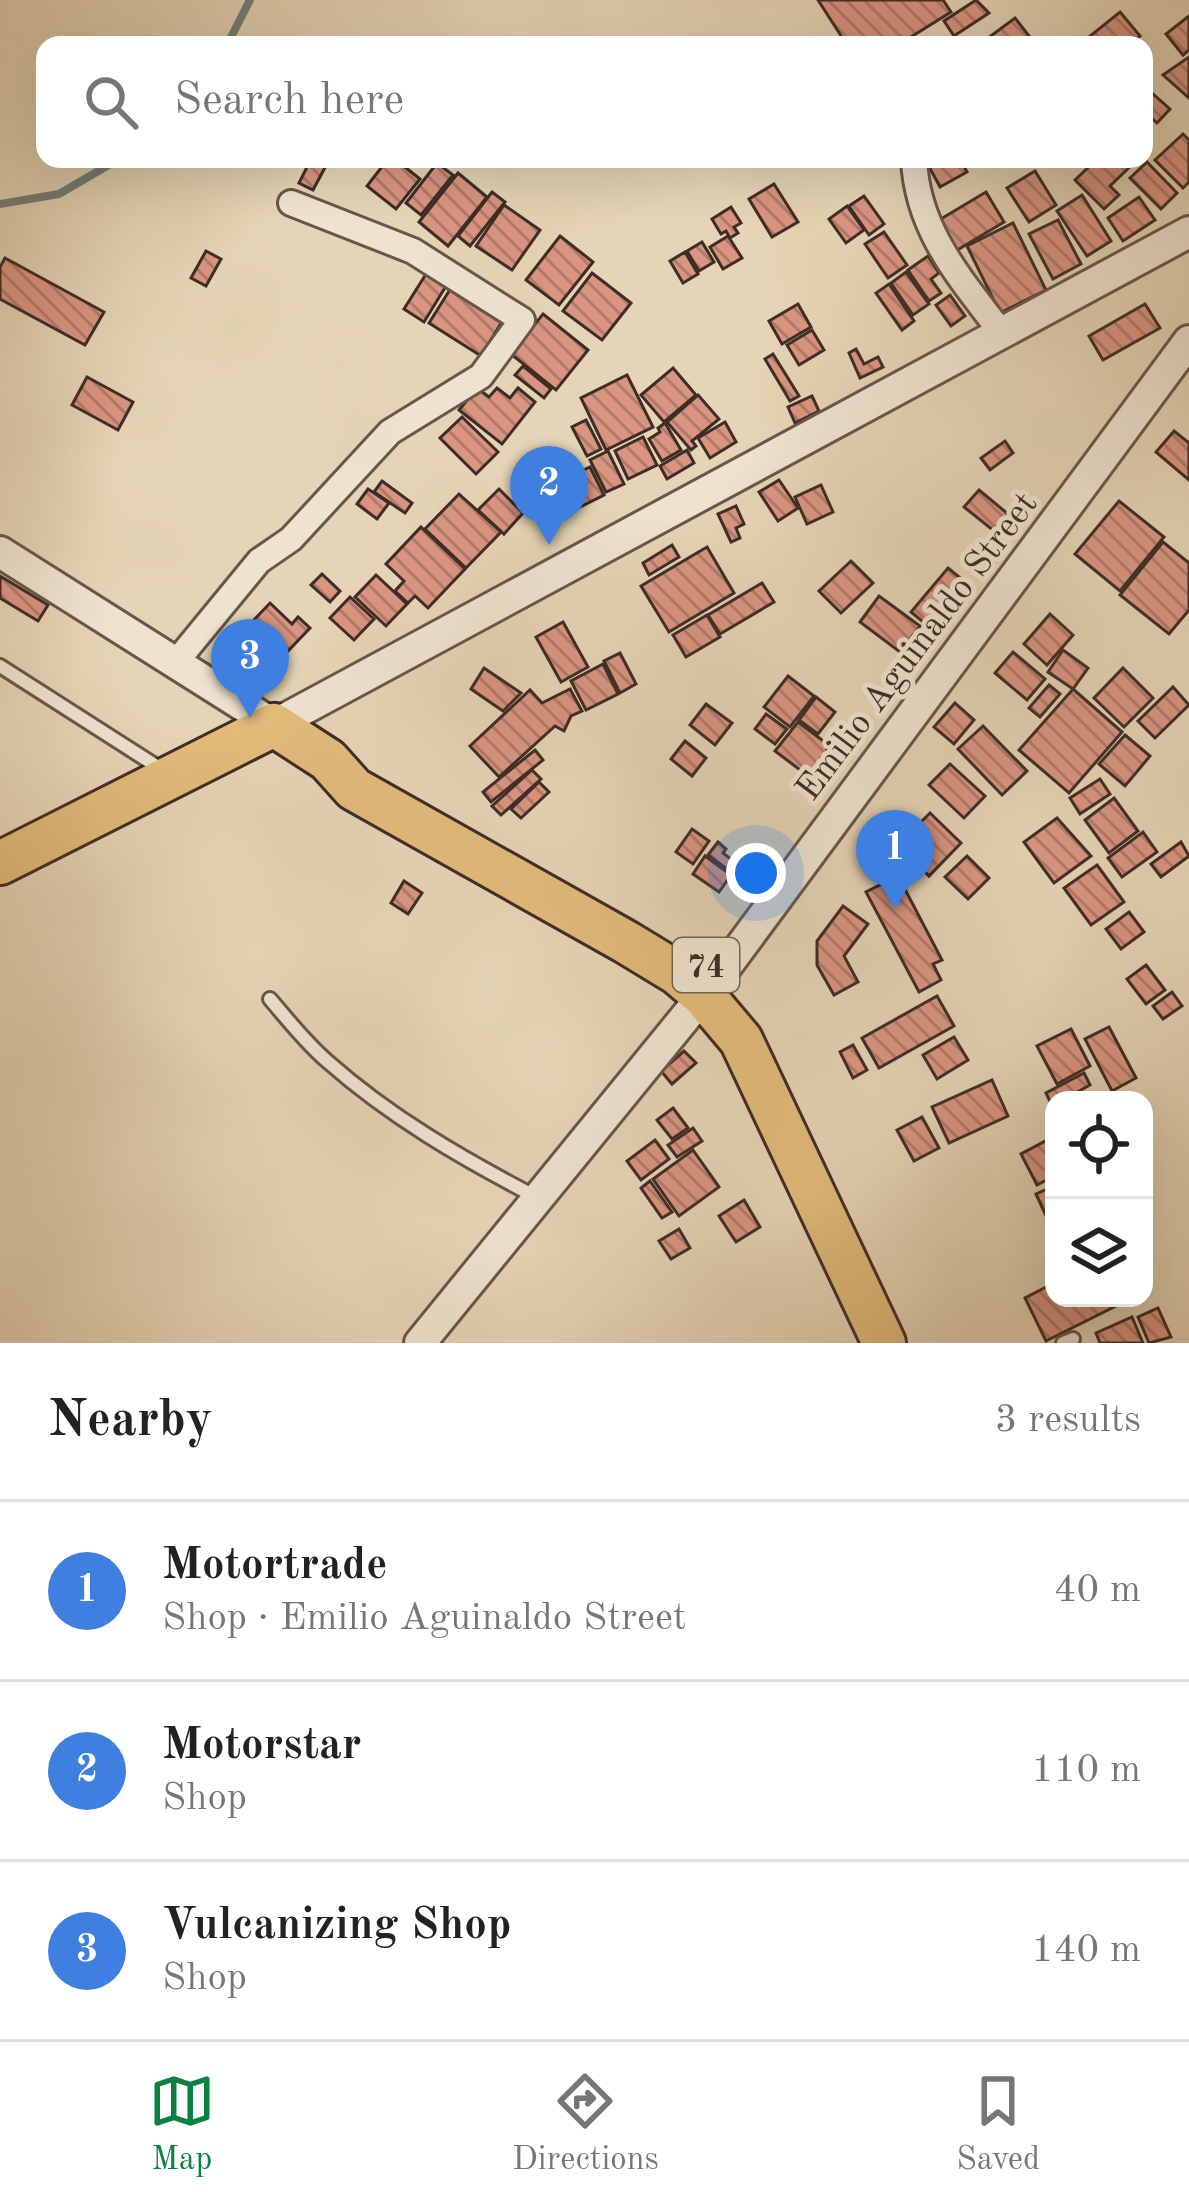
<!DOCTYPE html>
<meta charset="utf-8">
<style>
body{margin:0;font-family:"Old Standard TT",serif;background:#f2f2f2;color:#222}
.controls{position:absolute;right:36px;bottom:36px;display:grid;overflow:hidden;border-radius:24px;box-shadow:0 12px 48px #0002}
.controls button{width:108px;height:108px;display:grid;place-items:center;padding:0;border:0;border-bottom:3px solid #e0e0e0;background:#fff;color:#222;font:60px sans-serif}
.you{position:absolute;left:756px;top:873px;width:42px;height:42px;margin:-30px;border:9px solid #fff;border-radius:50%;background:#1a73e8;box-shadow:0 0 0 18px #1a73e833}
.badge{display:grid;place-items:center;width:78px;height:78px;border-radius:50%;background:#0b8043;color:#fff;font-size:39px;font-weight:700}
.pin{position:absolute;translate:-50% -99px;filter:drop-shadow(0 3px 6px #0008)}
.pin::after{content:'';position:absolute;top:63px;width:42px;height:36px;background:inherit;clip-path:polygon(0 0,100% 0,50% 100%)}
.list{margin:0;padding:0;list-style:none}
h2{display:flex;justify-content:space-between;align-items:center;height:156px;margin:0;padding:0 48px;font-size:51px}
h2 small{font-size:39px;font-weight:400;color:#767676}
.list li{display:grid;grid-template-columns:78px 1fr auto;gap:36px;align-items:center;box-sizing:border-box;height:180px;padding:0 48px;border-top:3px solid #e0e0e0}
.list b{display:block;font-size:45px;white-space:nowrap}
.list p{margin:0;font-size:39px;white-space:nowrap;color:#767676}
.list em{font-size:39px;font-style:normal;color:#767676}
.icon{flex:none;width:66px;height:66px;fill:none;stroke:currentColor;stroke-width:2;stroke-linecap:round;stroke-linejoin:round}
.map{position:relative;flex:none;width:1189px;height:1343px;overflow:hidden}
.search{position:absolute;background:#fff;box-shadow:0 12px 48px #0002;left:36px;right:36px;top:36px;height:132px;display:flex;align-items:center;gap:30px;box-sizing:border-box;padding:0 42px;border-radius:24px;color:#767676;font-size:45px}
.sheet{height:696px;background:#fff}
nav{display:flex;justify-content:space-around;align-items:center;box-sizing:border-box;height:168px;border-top:3px solid #e0e0e0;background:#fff;font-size:33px;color:#767676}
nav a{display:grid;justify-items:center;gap:6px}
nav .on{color:#0b8043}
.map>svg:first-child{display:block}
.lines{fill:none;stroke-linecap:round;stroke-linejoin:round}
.stream{stroke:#747f7c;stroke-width:8}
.building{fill:url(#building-back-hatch);stroke:#3e2c26;stroke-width:3}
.service-casing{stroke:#68564a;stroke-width:18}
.minor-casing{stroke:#68564a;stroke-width:30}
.tertiary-casing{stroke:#68564a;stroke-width:36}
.trunk-casing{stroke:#3e2c26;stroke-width:48}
.service{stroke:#eee3cf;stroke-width:12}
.minor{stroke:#eee3cf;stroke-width:24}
.tertiary{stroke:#eee3cf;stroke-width:30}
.trunk{stroke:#e2ba7a;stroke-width:42}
.labels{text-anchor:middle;stroke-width:10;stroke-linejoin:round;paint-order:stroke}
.shield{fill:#eee3cf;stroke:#736359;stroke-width:3}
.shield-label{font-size:33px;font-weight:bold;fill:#3e2c26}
.street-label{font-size:36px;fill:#3e2c26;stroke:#eee3cf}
</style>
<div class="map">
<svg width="1189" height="1343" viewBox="0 0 1189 1343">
<defs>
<pattern id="building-back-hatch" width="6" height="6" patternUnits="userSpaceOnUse" patternTransform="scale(3)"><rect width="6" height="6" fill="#da9581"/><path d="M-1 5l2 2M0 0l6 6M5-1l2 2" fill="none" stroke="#b27a69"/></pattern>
</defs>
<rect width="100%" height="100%" fill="#e5d4b5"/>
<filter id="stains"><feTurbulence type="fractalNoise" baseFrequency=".00167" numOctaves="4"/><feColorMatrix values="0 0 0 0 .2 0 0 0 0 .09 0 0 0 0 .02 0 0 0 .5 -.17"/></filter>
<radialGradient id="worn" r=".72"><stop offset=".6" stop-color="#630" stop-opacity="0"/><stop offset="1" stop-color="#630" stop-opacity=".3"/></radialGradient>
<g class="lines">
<g class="stream">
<path d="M227,45L250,0"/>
<path d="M0,204L59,194L119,159"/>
</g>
</g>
<g class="building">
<path d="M818,0H943L951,12L898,45H847Z"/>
<path d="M976,0L989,13L954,36L944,21Z"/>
<path d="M1120,12L1140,36L1129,45H1087L1084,41Z"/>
<path d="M1189,16V50L1183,55L1166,34Z"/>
<path d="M1015,18L1029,36L1017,45H993L988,38Z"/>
<path d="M1189,57V98L1163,75Z"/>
<path d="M1153,94L1170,109L1157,123L1144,111V104Z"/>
<path d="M1183,134L1189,140V182L1183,188L1155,160Z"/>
<path d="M311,159L329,160L313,190L299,183Z"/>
<path d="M388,159H395L420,179L396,209L367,186Z"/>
<path d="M929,159H960L967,172L940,187L926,161Z"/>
<path d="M1097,159H1138L1110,186L1119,195L1104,209L1075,180Z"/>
<path d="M1147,162L1177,193L1161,209L1130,178Z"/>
<path d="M437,163L453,175L421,215L406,203Z"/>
<path d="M1035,171L1056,205L1029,222L1007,188Z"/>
<path d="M458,173L487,197L448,246L419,222Z"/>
<path d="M774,184L798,222L772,237L749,199Z"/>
<path d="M492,192L505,202L470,246L458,236Z"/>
<path d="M986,192L1004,222L949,255L934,223Z"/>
<path d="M1082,195L1111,241L1087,256L1057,211Z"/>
<path d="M864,196L884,224L869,235L849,206Z"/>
<path d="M1139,197L1155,220L1123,241L1108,218Z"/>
<path d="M504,205L540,230L512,270L476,246Z"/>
<path d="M847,206L864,230L846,243L829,219Z"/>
<path d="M731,207L741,223L734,227L738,233L730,238L726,231L721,234L712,219Z"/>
<path d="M1058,220L1081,264L1053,279L1029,234Z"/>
<path d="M1013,223L1046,290L1000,313L967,246Z"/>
<path d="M884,232L907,265L888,278L865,244Z"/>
<path d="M560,236L593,262L559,305L526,280Z"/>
<path d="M728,236L742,258L723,269L710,247Z"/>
<path d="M702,242L714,262L699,271L687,251Z"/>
<path d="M206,251L221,259L206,286L191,278Z"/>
<path d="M685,252L698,274L683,283L670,261Z"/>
<path d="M928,256L939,273L931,279L941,293L929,301L908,270Z"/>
<path d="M5,258L104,312L85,345L0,299V267Z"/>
<path d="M906,272L929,304L913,315L891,283Z"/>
<path d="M592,273L631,303L602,340L563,311Z"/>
<path d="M426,274L446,286L424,322L404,309Z"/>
<path d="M889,284L914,321L902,330L876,293Z"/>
<path d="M451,288L503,320L481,356L429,323Z"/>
<path d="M950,295L965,316L951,326L936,305Z"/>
<path d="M798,304L811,327L782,344L769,321Z"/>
<path d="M1145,304L1160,328L1103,360L1089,336Z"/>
<path d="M543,314L588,350L556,390L511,354Z"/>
<path d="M812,330L824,350L799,365L787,345Z"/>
<path d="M856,349L864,364L878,357L883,367L860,378L849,353Z"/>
<path d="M773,354L799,396L790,401L765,359Z"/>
<path d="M523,366L551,389L544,398L515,375Z"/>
<path d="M673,368L696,395L664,422L641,395Z"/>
<path d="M627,375L653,427L606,450L581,398Z"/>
<path d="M87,377L133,402L118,430L72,405Z"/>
<path d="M477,388L489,397L497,388L510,398L518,388L535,402L502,444L459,410Z"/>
<path d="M698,395L719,419L692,441L696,446L691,450L667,422Z"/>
<path d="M812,396L819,411L795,423L788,407Z"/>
<path d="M462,417L498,452L476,474L440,438Z"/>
<path d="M586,420L601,449L587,456L572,427Z"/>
<path d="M725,422L736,442L710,458L698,438Z"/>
<path d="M665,423L681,450L662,461L649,439L660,432L658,428Z"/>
<path d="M1174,431L1189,443V480L1156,452Z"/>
<path d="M643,437L657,465L628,479L615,451Z"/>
<path d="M1005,441L1013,453L990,470L981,458Z"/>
<path d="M687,450L694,463L667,479L660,466Z"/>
<path d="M608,451L624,484L606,492L590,460Z"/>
<path d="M590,467L604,495L568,513L554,484Z"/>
<path d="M779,480L798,508L778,521L759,492Z"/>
<path d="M382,481L412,503L405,513L374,492Z"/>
<path d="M821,485L833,512L807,524L795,497Z"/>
<path d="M368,489L389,503L377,519L357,504Z"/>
<path d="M499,489L523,513L504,534L478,510Z"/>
<path d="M979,490L1008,514L994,531L964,507Z"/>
<path d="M459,494L501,532L466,568L425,529Z"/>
<path d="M1119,501L1164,537L1120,591L1075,554Z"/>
<path d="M736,506L744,524L736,528L740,538L731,542L718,514Z"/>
<path d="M421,527L465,569L428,608L415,596L408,603L395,591L404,581L386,564Z"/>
<path d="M980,540L999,556L986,572L966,556Z"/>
<path d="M1163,542L1189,563V610L1169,634L1120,595Z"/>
<path d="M672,545L679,557L649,575L643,563Z"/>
<path d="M707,547L734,593L669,632L641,586Z"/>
<path d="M851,561L873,583L841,613L819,591Z"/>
<path d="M948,568L970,586L933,630L911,612Z"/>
<path d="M322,574L340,591L330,602L311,585Z"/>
<path d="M376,575L407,604L386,626L355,597Z"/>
<path d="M0,576L48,605L38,621L0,598Z"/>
<path d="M762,583L774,602L720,634L708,615Z"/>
<path d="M879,596L920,626L900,652L860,622Z"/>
<path d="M350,597L374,619L354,640L330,618Z"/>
<path d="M270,603L292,624L298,617L310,628L267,673L233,642Z"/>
<path d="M1050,614L1073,635L1047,665L1024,644Z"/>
<path d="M707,615L720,637L686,657L673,635Z"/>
<path d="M563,622L588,667L561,682L536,637Z"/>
<path d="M1063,650L1088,668L1073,689L1048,672Z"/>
<path d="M1013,652L1045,679L1027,700L995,673Z"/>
<path d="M620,653L636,684L620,693L604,661Z"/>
<path d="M603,664L618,694L586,710L571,681Z"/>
<path d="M484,668L521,693L503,711L471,689Z"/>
<path d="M1123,668L1153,698L1124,727L1094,698Z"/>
<path d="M788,676L814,696L790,727L764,707Z"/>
<path d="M1049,685L1060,694L1040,717L1029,708Z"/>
<path d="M1173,687L1189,705L1155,738L1138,721Z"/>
<path d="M570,689L582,711L571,716L564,731L555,726L499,777L470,746L530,690L542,703Z"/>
<path d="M1073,689L1122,732L1069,793L1019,750Z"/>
<path d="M816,697L835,712L818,734L799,720Z"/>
<path d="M955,703L974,720L954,744L934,727Z"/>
<path d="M706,704L732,723L715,745L690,725Z"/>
<path d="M766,714L787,729L775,744L755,729Z"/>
<path d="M798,722L830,746L808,776L775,751Z"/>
<path d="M983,726L1027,771L1002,795L958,749Z"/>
<path d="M1125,735L1150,756L1125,786L1099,764Z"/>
<path d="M685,741L706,758L692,776L671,759Z"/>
<path d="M535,750L543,760L491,802L483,792Z"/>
<path d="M950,764L985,796L964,818L929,785Z"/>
<path d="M532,770L541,779L501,815L492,806Z"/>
<path d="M1100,779L1110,794L1080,814L1070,798Z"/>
<path d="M539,782L549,792L521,818L511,809Z"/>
<path d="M1114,798L1138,831L1109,853L1085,820Z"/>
<path d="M930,813L961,843L929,876L898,845Z"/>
<path d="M1057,818L1091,856L1054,883L1024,842Z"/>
<path d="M692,829L709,841L693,864L676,852Z"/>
<path d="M1143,832L1157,852L1122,877L1108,858Z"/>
<path d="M718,842L726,849L723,853L737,864L731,872L708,855Z"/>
<path d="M1181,842L1189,856L1161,877L1151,864Z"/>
<path d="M705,856L731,875L719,892L693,874Z"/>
<path d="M967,856L989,878L968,899L945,877Z"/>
<path d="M1097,865L1124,902L1091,925L1064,888Z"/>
<path d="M898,876L942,960L933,964L941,980L919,992L866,892Z"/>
<path d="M404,881L422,893L408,914L391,903Z"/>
<path d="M843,906L868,924L844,956L858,982L834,995L817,965V941Z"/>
<path d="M1129,912L1144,932L1121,949L1106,929Z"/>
<path d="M1146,965L1165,990L1146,1004L1127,979Z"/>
<path d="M1172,992L1182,1006L1163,1019L1153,1006Z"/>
<path d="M937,996L954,1026L879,1068L862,1038Z"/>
<path d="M1109,1027L1136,1078L1112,1091L1085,1039Z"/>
<path d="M1071,1029L1090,1066L1057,1084L1037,1046Z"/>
<path d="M954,1037L968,1060L937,1079L923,1055Z"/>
<path d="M853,1045L867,1070L853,1078L840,1052Z"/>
<path d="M684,1051L696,1063L672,1084L661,1071Z"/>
<path d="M1084,1073L1090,1085L1063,1100H1054L1052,1106L1046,1093Z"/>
<path d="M992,1080L1008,1116L949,1143L932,1107Z"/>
<path d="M673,1108L688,1128L672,1139L657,1120Z"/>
<path d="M922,1117L939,1148L914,1161L897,1130Z"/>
<path d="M693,1128L702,1141L677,1157L668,1145Z"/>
<path d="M1053,1137L1054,1176L1037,1185L1021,1154Z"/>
<path d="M655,1140L669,1159L641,1180L627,1161Z"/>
<path d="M693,1150L719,1187L679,1216L653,1179Z"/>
<path d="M650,1181L672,1212L662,1218L641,1188Z"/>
<path d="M1054,1186V1231H1053L1036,1194Z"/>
<path d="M744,1200L760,1227L736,1242L719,1216Z"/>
<path d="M679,1229L690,1248L671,1259L659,1241Z"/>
<path d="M1054,1283V1298H1132L1046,1341L1025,1298Z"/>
<path d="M1158,1308L1171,1337L1149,1343L1138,1317Z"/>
<path d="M1132,1317L1143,1343H1100L1096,1333Z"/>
</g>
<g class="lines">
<g class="service-casing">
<g id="service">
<path d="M0,666L161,769"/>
<path d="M270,999C288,1020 306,1043 327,1061C390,1117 463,1159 538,1198"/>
<path d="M1063,1343L1073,1339"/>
</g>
</g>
<g class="minor-casing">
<g id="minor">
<path d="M914,159C917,230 960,278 1001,332"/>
<path d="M176,662L259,561L291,539L390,432L481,376L522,320L413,251L291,203"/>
</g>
</g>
<g class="tertiary-casing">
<g id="tertiary">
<path d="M0,552L274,725L1189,232"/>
<path d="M420,1343L719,976L1189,341"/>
</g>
</g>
<g class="trunk-casing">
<path id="trunk" d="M0,863L274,725L328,760L354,789L626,942L677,973L703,995L741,1040L884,1343"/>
</g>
<use href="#service" class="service"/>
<use href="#minor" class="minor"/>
<use href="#tertiary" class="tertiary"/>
<use href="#trunk" class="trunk"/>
</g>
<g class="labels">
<rect class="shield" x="673" y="938" width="66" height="54" rx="9"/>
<g class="shield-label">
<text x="706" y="977">74</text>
</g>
<g class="street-label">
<text transform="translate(915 645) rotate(-53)" y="13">Emilio Aguinaldo Street</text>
</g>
</g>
<rect width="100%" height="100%" filter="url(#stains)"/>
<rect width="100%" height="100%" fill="url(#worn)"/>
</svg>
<div class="controls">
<button><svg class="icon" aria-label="locate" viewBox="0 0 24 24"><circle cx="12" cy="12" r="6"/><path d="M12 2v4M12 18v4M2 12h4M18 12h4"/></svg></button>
<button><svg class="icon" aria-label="layers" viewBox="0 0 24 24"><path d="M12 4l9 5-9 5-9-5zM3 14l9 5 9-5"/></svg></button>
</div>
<div class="you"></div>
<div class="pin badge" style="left:895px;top:909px;background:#3f7fe0">1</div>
<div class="pin badge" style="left:549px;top:545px;background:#3f7fe0">2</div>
<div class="pin badge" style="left:250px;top:718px;background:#3f7fe0">3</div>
<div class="search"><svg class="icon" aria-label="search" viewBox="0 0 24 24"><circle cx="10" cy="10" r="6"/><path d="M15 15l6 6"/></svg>Search here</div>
</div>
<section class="sheet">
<h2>Nearby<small>3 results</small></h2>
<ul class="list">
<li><span class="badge" style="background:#3f7fe0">1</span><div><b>Motortrade</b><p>Shop · Emilio Aguinaldo Street</p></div><em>40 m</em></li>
<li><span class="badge" style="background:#3f7fe0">2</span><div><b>Motorstar</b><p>Shop</p></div><em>110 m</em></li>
<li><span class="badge" style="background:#3f7fe0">3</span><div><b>Vulcanizing Shop</b><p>Shop</p></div><em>140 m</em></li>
</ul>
</section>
<nav>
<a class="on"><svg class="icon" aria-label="map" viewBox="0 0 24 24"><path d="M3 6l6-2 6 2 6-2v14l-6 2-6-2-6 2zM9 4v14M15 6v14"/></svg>Map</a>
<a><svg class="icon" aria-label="directions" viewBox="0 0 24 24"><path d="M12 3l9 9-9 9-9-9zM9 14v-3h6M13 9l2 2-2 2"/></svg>Directions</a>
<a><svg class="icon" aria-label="saved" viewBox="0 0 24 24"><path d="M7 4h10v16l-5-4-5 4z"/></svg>Saved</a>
</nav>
